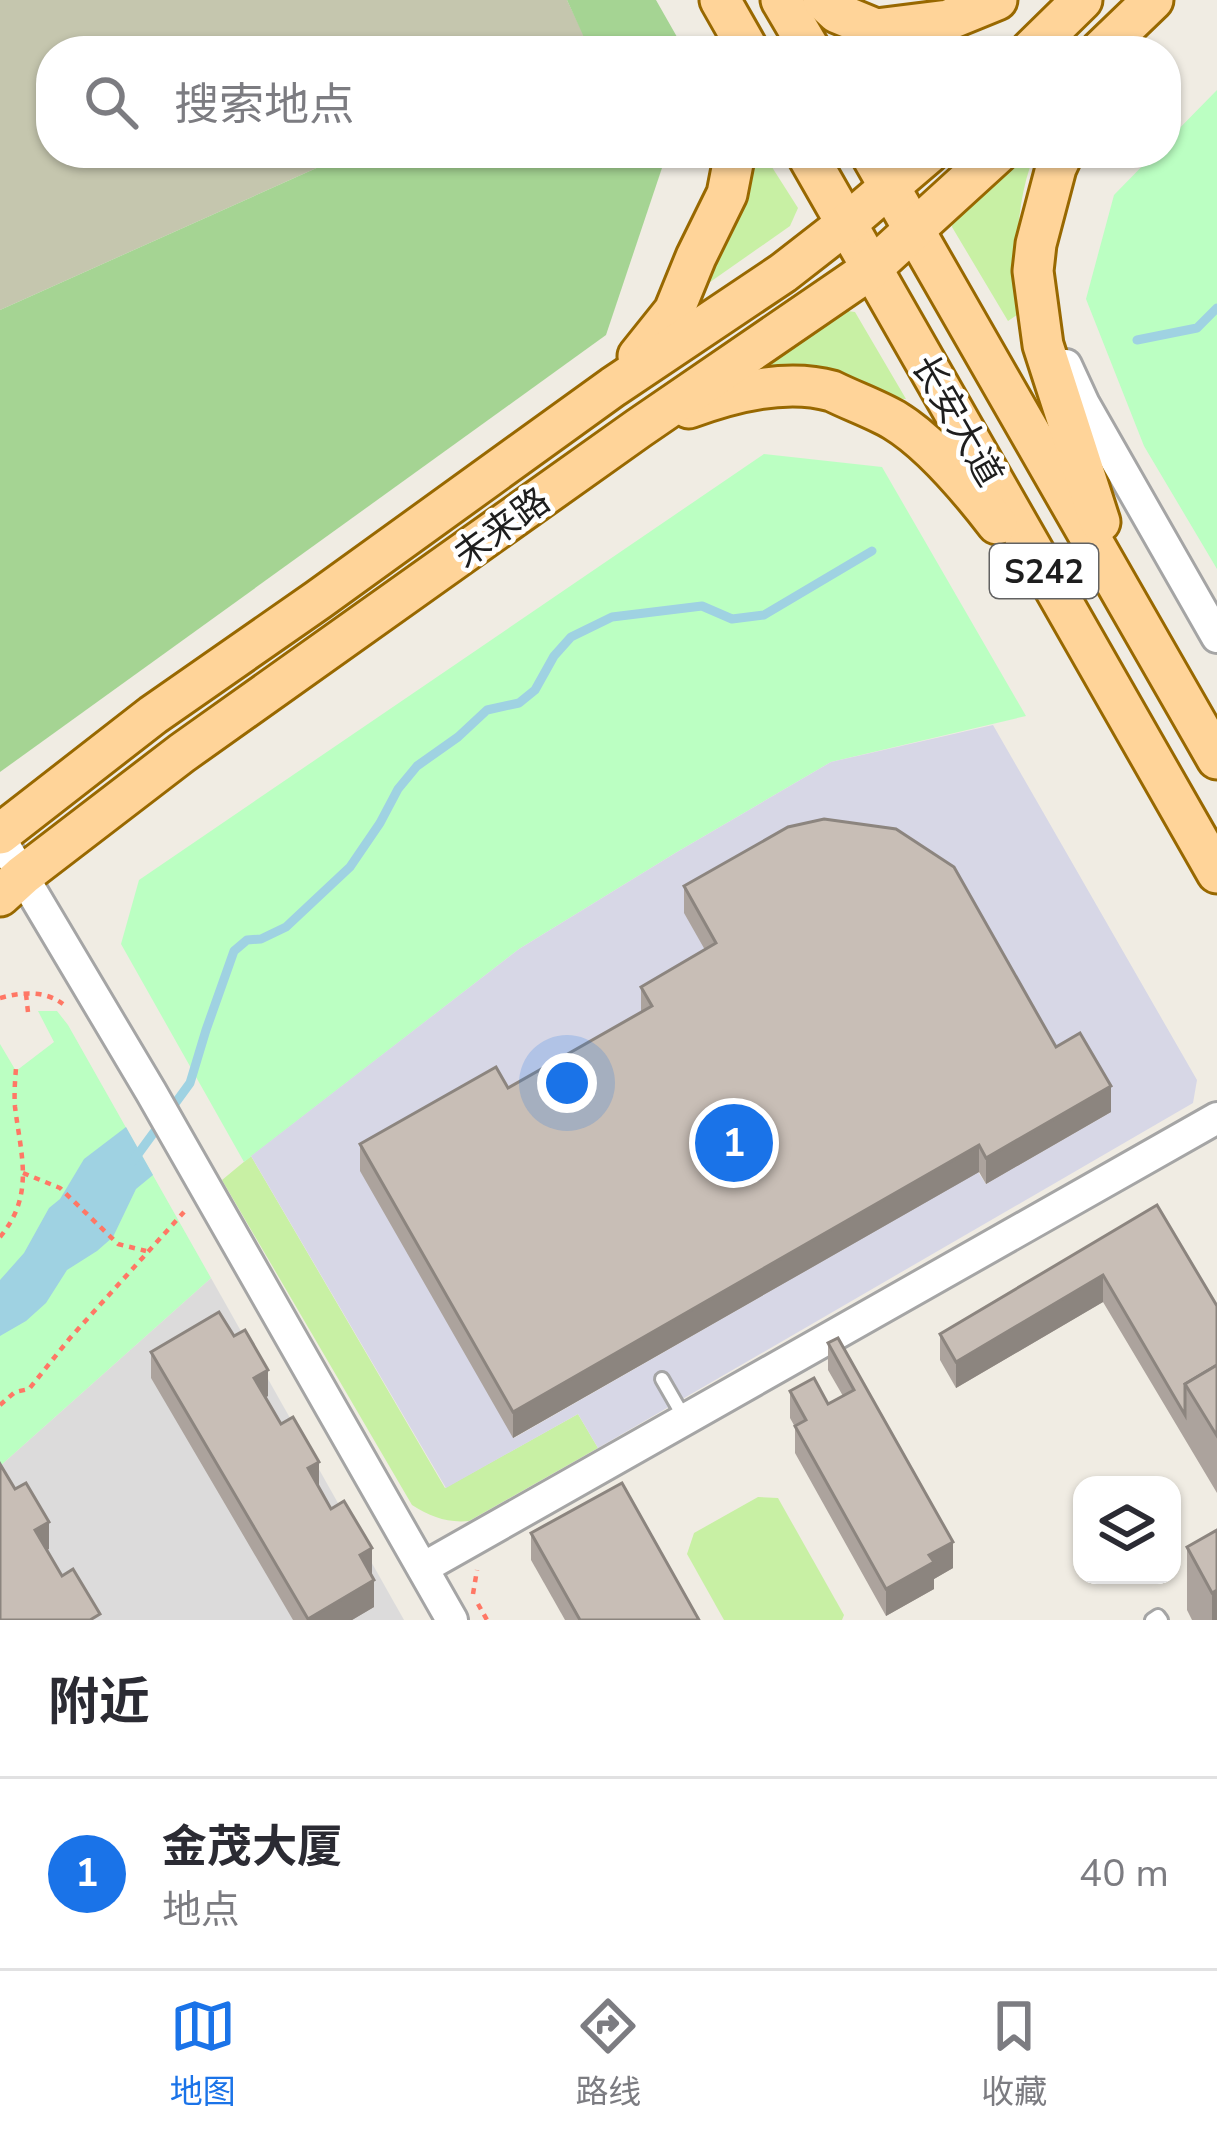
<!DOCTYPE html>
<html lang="zh">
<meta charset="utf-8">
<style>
body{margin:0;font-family:"Nunito Sans","Noto Sans SC",sans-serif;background:#f7f7f7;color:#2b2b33}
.controls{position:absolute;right:36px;bottom:36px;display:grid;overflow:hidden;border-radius:24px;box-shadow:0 3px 9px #0004}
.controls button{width:108px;height:108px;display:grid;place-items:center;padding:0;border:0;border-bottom:3px solid #e1e1e2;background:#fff;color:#2b2b33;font:60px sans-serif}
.you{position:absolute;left:567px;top:1083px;width:42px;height:42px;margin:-30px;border:9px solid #fff;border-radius:50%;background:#1a73e8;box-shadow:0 0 0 18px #1a73e833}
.badge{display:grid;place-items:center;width:78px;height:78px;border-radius:50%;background:#1a73e8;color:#fff;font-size:39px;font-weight:700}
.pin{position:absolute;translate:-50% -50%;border:6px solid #fff;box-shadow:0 3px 12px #0006}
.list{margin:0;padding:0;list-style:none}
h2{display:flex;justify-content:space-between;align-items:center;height:156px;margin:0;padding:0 48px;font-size:51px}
h2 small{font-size:39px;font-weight:400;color:#7c7c81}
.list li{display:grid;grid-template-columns:78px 1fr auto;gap:36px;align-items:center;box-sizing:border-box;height:192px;padding:0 48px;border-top:3px solid #e1e1e2}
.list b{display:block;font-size:45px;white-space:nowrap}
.list p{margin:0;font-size:39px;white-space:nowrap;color:#7c7c81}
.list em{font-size:39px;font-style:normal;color:#7c7c81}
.icon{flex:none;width:66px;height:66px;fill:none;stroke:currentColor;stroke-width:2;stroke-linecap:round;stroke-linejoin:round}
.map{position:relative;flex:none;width:1217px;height:1620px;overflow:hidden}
.search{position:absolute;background:#fff;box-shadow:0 3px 9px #0004;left:36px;right:36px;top:36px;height:132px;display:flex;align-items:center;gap:30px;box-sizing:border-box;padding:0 42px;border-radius:48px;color:#7c7c81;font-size:45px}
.sheet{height:348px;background:#fff}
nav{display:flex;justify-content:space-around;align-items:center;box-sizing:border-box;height:168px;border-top:3px solid #e1e1e2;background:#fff;font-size:33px;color:#7c7c81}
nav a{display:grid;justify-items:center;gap:6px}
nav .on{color:#1a73e8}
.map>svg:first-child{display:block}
.residential{fill:#dcdbdb}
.construction{fill:#c5c6ae}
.grass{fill:#c8f0a4}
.forest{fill:#a5d493}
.park{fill:#bbffc2}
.plaza{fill:#d7d7e6;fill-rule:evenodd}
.water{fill:#9fd2e2}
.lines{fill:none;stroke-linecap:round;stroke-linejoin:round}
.stream{stroke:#9fd2e2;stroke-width:9}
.service-casing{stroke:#a5a5a5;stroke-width:18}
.tertiary-casing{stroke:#a5a5a5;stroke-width:36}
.primary-casing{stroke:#986800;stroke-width:45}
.path{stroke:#ff7765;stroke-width:4.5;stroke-dasharray:6 6;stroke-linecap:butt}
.service{stroke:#fff;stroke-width:12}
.tertiary{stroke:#fff;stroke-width:30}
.primary{stroke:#ffd499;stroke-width:39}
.wall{fill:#aca39d}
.shaded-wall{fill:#8c857f}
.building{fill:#c8beb6;stroke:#8c857f;stroke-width:3}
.labels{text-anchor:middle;stroke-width:9;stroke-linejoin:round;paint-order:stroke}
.shield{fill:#fff;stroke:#626262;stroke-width:3}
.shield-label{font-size:33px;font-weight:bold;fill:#1e1e1e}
.street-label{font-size:36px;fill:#1e1e1e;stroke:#fff}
</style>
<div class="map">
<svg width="1217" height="1620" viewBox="0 0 1217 1620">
<rect width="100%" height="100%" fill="#f0ece3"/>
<path class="residential" d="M211,1278L404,1620H0V1466Z"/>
<path class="construction" d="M0,0H567L589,46L578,51H51V153H350L0,310Z"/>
<g class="grass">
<path d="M750,153H763L798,208L790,226L703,287Z"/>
<path d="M1013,153H1035C1014,205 1016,258 1020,313L1008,321L952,227L955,208Z"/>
<path d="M840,310L855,312L906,399C879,399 859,377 833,370C807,363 778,368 753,370Z"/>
<path d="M251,1156L445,1488L578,1414L598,1448L469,1521C447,1523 431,1517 412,1505L222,1180Z"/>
<path d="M758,1497L778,1498L844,1615L842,1620H724L687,1554L694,1533Z"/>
</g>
<g class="forest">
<path d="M567,0H656L685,51H578L588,46Z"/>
<path d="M350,153H667L606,335L0,772V310Z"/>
</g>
<g class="park">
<path d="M1217,90V569L1144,446L1086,299L1114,195L1155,153H1166V142Z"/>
<path d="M764,454L882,467L1026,716L831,762L677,852L519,949L244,1162L121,944L139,880Z"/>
<path d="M38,1011H57L68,1025L211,1278L0,1466V1044L16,1071L54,1042Z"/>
</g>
<path class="plaza" d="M993,725L1197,1080L1193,1103L598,1448L578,1414L446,1488L251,1156L519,949L677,852L831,762ZM716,970L1111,1112L986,1184L978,1172L514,1438L652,1032Z"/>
<path class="water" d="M126,1127L153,1175L136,1189L113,1237L97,1251L67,1270L46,1303L26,1321L0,1336V1280L24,1253L49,1208L60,1199L84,1159Z"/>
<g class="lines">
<g class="stream">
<path d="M1137,340L1197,328L1217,308"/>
<path d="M133,1161L190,1083L206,1030L234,951L247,940L261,939L286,927L350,867L380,823L398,789L417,766L458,737L487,710L519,703L535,690L554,656L571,637L612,617L702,606L732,619L764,615L872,551"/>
</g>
<g class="service-casing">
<g id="service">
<path d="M662,1379L685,1419"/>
<path d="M1152,1620L1158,1616L1161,1620"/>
</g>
</g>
<g class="tertiary-casing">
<g id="tertiary">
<path d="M1066,365L1084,404L1217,637"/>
<path d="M0,838L151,1092L452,1620"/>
<path d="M423,1568L1217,1118"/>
</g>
</g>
<g class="primary-casing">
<g id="primary">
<path d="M720,0L749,51"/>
<path d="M781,0L811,51"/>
<path d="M823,0L837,13L876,29L948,20L997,0"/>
<path d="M1030,51L1082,0"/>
<path d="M1100,51L1153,0"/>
<path d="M806,153L1217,873"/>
<path d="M870,153L1217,759"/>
<path d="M1063,153L1056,168L1036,244L1033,271L1043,345L1100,522"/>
<path d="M638,356L674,311L696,257L727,194L735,153"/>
<path d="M689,408C732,392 786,378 832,391C852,401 875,409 894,420C932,443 970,489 997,524"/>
<path d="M0,834L153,715L318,600L613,387L783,273L846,224L929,153"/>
<path d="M0,896L23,875L182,753L639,428L871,269L998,153"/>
</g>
</g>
<g class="path">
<path d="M26,994L28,1012"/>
<path d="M0,998C22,992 44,990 63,1004"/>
<path d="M23,1173L60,1188L118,1244L146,1251"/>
<path d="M0,1237C35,1195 21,1156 15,1107C14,1094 15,1081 16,1068"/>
<path d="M0,1405L15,1392L29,1389L70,1338L184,1212"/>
<path d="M473,1594L477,1570"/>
<path d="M478,1604L487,1620"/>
</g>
<use href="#service" class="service"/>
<use href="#tertiary" class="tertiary"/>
<use href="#primary" class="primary"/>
</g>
<g class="wall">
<path d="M684,886L1056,1047L1111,1112L986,1184L979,1172L513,1438L360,1171V1144L508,1088L641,1012V987L705,950L684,913Z"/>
<path d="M1157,1205L1217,1306V1493L1103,1302L956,1388L940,1360V1334Z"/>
<path d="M828,1343L953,1568L934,1579V1589L886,1616L795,1453V1427L790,1418V1391L828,1404L843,1396L828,1370Z"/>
<path d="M151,1352L268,1396L266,1397L371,1575L374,1607L352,1620H293L151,1378Z"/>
<path d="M1217,1530V1620H1192L1187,1610V1547Z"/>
<path d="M531,1533L699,1620H565L531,1560Z"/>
</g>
<g class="shaded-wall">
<path d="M1111,1086V1112L986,1184V1158Z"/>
<path d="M979,1145V1172L513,1438V1412Z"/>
<path d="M1103,1275V1302L956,1388V1362Z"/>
<path d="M268,1370V1396L254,1404V1378Z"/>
<path d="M319,1462V1488L308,1468Z"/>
<path d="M49,1522V1549L35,1556V1530Z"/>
<path d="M953,1542V1568L934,1579V1589L886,1616V1589L929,1555Z"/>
<path d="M372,1548V1575L360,1555Z"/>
<path d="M374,1580V1607L352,1620H308Z"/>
<path d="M1217,1590V1620H1212V1593Z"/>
</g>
<g class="building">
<path d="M824,819L896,829L954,867L1056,1047L1080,1033L1111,1086L986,1158L979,1145L513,1412L360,1144L496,1067L508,1088L652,1006L641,987L716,943L684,886L788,827Z"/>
<path d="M1157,1205L1217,1306V1365L1185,1384V1415L1103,1275L956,1362L940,1334Z"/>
<path d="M219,1312L234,1336L245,1330L268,1370L254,1378L281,1424L293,1417L319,1462L308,1468L331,1509L344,1501L372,1548L360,1555L374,1580L308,1619L151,1352Z"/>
<path d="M838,1338L953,1542L929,1555L934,1562L886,1589L795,1426L806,1420L790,1391L814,1378L828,1404L854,1390L828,1343Z"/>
<path d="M1217,1365V1436L1185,1384Z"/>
<path d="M0,1464L15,1489L26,1483L49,1522L35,1530L62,1576L73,1569L100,1614L90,1620H0Z"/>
<path d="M622,1483L699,1620H580L531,1533Z"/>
<path d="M1217,1530V1590L1212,1593L1187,1547Z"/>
</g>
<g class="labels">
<rect class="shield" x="990" y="544" width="108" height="54" rx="9"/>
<g class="shield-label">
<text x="1044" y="583">S242</text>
</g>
<g class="street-label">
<text transform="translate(958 420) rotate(60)" y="13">长安大道</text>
<text transform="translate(501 527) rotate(-36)" y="13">未来路</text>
</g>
</g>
</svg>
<div class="controls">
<button><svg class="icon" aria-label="layers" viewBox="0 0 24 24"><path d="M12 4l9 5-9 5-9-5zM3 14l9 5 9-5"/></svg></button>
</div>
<div class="you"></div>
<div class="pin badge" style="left:734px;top:1143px">1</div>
<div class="search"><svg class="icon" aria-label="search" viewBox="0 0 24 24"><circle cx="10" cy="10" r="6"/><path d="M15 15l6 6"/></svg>搜索地点</div>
</div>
<section class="sheet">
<h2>附近<small></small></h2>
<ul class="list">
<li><span class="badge">1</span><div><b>金茂大厦</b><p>地点</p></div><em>40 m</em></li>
</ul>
</section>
<nav>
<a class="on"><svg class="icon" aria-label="map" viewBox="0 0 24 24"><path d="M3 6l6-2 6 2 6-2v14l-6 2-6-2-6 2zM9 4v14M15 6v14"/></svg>地图</a>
<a><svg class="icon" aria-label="directions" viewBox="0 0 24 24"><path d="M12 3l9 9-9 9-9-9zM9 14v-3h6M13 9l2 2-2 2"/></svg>路线</a>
<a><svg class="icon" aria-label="saved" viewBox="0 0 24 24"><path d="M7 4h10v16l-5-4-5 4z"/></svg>收藏</a>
</nav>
